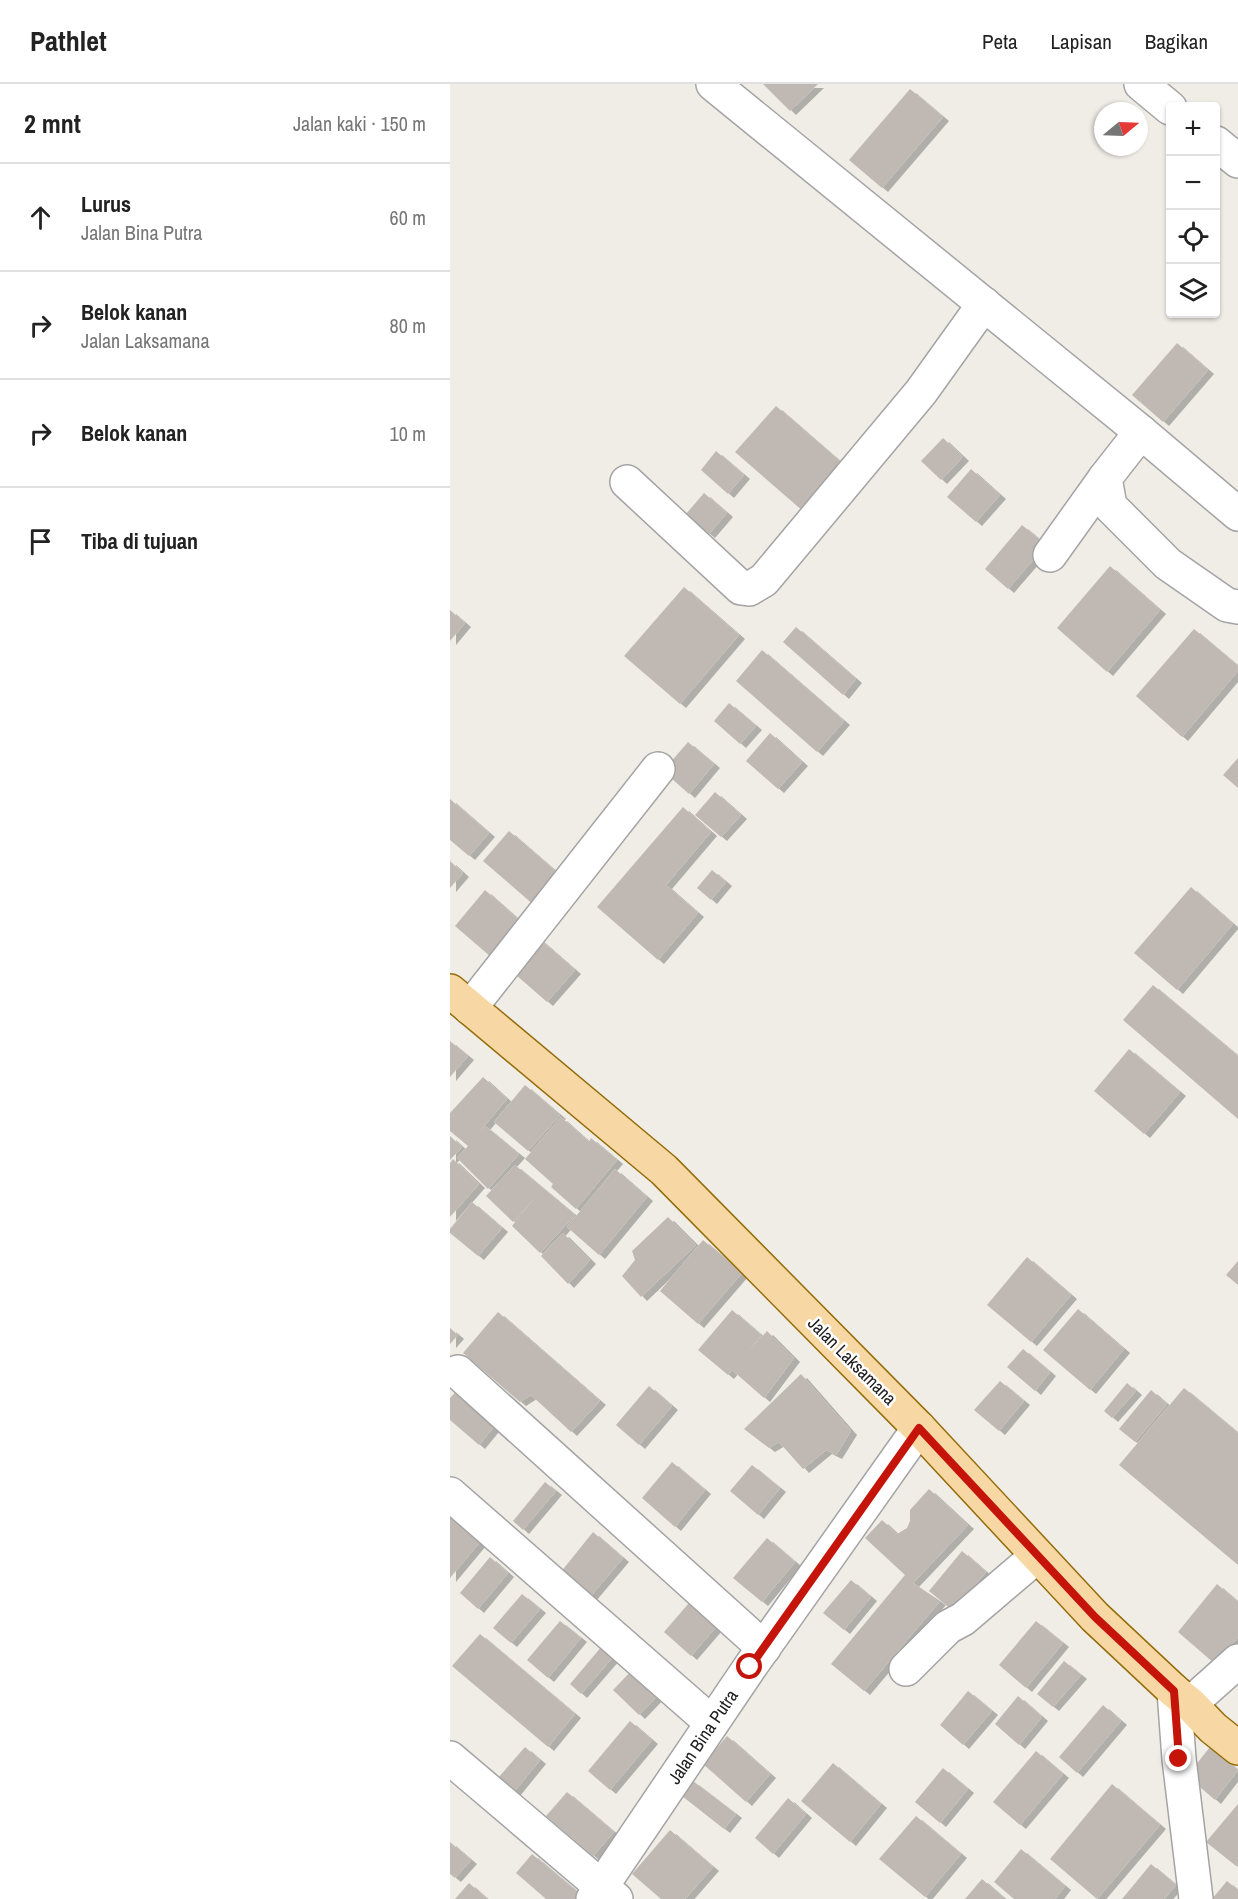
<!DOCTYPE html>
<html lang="id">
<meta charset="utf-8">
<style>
body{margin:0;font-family:"Archivo Narrow",sans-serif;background:#f6f6f6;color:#222}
.controls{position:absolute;right:18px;top:18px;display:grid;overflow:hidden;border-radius:6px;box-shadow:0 2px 4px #0004}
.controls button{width:54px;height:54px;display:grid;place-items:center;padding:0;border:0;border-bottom:2px solid #e0e0e0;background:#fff;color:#222;font:30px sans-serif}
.compass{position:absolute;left:644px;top:18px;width:54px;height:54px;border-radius:50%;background:#fff;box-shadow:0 2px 4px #0004;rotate:71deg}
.stop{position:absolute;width:18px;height:18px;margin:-14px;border:4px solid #c5140a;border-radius:50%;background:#fff}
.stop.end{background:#c5140a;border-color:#fff;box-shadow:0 2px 6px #0008}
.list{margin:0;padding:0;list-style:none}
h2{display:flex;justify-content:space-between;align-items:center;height:78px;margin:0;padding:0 24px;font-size:26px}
h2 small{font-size:20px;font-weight:400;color:#767676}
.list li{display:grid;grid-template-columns:39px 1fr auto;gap:18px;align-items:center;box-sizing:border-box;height:108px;padding:0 24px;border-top:2px solid #e0e0e0}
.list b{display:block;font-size:22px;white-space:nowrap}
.list p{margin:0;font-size:20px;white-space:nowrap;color:#767676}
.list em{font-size:20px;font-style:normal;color:#767676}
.icon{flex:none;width:33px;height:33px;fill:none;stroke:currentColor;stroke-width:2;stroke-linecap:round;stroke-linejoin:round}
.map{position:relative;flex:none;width:788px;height:1815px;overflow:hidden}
header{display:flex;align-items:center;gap:36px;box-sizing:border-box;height:84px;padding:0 30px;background:#fff;border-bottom:2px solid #e0e0e0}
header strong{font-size:28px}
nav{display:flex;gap:33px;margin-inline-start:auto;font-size:21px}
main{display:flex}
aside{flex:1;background:#fff}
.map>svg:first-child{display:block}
.building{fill:#c0b9b3;filter:url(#shadow)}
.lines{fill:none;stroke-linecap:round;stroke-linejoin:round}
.minor-casing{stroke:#a4a4a4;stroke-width:36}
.major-casing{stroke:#946c08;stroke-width:36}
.minor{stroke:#fff;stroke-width:33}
.major{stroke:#f7d8a4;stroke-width:33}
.route{stroke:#c5140a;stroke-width:8}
.labels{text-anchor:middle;stroke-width:5;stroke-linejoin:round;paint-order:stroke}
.street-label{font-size:18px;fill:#202020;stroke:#fff}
</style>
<header>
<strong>Pathlet</strong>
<nav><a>Peta</a><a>Lapisan</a><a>Bagikan</a></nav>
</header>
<main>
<aside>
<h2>2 mnt<small>Jalan kaki · 150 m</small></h2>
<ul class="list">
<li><svg class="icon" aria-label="ahead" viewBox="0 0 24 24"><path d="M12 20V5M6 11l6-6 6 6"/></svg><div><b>Lurus</b><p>Jalan Bina Putra</p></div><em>60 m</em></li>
<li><svg class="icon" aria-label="right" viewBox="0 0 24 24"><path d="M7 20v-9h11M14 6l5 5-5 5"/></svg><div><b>Belok kanan</b><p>Jalan Laksamana</p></div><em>80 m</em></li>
<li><svg class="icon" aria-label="right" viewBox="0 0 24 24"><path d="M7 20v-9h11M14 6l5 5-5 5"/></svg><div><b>Belok kanan</b></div><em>10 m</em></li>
<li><svg class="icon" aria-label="arrive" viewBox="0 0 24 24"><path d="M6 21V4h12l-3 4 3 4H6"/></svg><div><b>Tiba di tujuan</b></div></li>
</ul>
</aside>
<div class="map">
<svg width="788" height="1815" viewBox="0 0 788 1815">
<defs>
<filter id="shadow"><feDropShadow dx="6" dy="4" stdDeviation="0" flood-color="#0004"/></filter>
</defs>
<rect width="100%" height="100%" fill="#f0ede7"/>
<g class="building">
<path d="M313,0H368L340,27Z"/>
<path d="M460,5L493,33L432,104L399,76Z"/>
<path d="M727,259L758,286L713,338L682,311Z"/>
<path d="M326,322L402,388L362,435L285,368Z"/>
<path d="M493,354L513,373L491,396L471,377Z"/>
<path d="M266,367L294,391L278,410L251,386Z"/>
<path d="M521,385L550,411L526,438L497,413Z"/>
<path d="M254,409L277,429L259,450L236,430Z"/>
<path d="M572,441L596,461L558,505L535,485Z"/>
<path d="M660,482L710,526L657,588L607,544Z"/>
<path d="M234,503L289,551L230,620L174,572Z"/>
<path d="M0,526L15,539L0,557Z"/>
<path d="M346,543L406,595L393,611L333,558Z"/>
<path d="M744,545L788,582V587L732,653L686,612Z"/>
<path d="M312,566L394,637L367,668L286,597Z"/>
<path d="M279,619L306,642L290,660L264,637Z"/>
<path d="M320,649L352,678L328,705L296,677Z"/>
<path d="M238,658L264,680L239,710L213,687Z"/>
<path d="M788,674V704L773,691Z"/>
<path d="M265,708L291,731L271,753L245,731Z"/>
<path d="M0,715L39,749L19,772L0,756Z"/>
<path d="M233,723L261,748L216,801L248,829L208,876L147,823Z"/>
<path d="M59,747L111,792L85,822L33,777Z"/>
<path d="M0,777L13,789L0,804Z"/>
<path d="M262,786L276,798L261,816L247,804Z"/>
<path d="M741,803L783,840L727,906L684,869Z"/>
<path d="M35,806L71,838L41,873L5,842Z"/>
<path d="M86,852L125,886L97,918L58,884Z"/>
<path d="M703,901L788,972V1035L673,936Z"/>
<path d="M0,957L18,972L0,993Z"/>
<path d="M679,965L730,1008L694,1050L644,1007Z"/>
<path d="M33,993L57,1015L29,1048L35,1042L69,1070L38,1105L7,1074L18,1062L0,1047V1029Z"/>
<path d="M75,1001L110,1031L78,1067L44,1038Z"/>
<path d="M111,1033L139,1058L141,1054L167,1076L126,1125L101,1103L103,1100L75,1075Z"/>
<path d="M0,1052L12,1063L0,1076Z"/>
<path d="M3,1075L29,1100L0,1133V1079Z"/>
<path d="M65,1081L125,1131L90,1169L62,1142L86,1112L63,1138L36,1112Z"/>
<path d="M165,1085L197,1113L149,1171L117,1143Z"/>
<path d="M22,1118L52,1144L28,1172L0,1149V1145Z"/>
<path d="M218,1133L246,1161L191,1213L172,1192L185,1176L182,1167Z"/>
<path d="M113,1149L140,1176L118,1200L91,1172Z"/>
<path d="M253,1156L292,1189L248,1240L210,1207Z"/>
<path d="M577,1173L621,1211L581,1258L537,1221Z"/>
<path d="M788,1177V1201L776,1191Z"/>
<path d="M628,1225L674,1265L640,1306L593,1266Z"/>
<path d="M282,1226L311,1251L299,1267L317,1247L344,1274L314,1314L282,1286L278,1291L248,1266Z"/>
<path d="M48,1228L150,1317L121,1348L81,1311L70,1318L13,1269Z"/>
<path d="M0,1244L8,1251L0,1260Z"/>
<path d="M573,1265L600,1288L585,1307L557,1283Z"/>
<path d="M351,1290L401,1347L386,1371L376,1366L353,1385L329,1358L319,1364L294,1345Z"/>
<path d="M550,1297L574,1317L549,1347L524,1326Z"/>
<path d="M677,1299L686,1307L662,1334L654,1327Z"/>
<path d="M13,1300L52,1333L29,1361L0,1336V1314Z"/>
<path d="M199,1302L222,1322L189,1361L166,1341Z"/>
<path d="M734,1304L788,1349V1481L669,1381Z"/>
<path d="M701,1306L717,1320L685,1358L669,1345Z"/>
<path d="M222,1378L255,1406L225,1443L192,1414Z"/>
<path d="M302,1381L330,1404L308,1431L280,1407Z"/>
<path d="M95,1398L106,1407L73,1446L63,1437Z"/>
<path d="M479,1405L518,1441L463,1499L490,1517L414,1607L381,1580L455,1491L415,1454L432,1436L447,1450L457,1444L460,1437V1426Z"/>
<path d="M0,1432L30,1458L0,1494Z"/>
<path d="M143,1448L173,1474L135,1519L106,1494Z"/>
<path d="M317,1454L345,1478L312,1518L283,1494Z"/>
<path d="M512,1467L536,1488L503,1527L479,1507Z"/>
<path d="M40,1473L58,1489L28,1525L10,1509Z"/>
<path d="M401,1496L421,1513L394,1546L373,1529Z"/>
<path d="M767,1500L788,1518V1553L765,1580L728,1548Z"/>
<path d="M72,1510L90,1525L61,1559L43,1544Z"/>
<path d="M245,1512L272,1536L241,1572L214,1548Z"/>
<path d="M110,1537L131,1554L98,1594L77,1576Z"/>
<path d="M586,1537L613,1559L576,1604L549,1581Z"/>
<path d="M30,1550L125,1630L98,1663L2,1582Z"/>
<path d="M152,1562L164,1572L131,1610L120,1600Z"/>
<path d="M614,1577L631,1591L603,1623L587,1610Z"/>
<path d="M185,1583L211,1608L189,1631L163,1606Z"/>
<path d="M518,1607L542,1627L513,1661L490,1641Z"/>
<path d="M568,1612L592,1633L569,1661L545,1640Z"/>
<path d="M653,1621L671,1637L627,1689L609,1673Z"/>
<path d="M180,1637L202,1656L160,1706L138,1687Z"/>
<path d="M277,1652L320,1690L296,1718L253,1680Z"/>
<path d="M75,1663L90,1676L64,1708L48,1694Z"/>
<path d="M760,1663L788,1686L765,1716L737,1692Z"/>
<path d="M586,1667L613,1690L570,1741L543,1718Z"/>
<path d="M383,1679L431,1720L400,1758L351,1717Z"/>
<path d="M493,1684L518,1705L490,1739L465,1718Z"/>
<path d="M243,1697L286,1730L274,1745L232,1712Z"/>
<path d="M662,1700L710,1741L647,1815L600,1775Z"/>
<path d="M117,1708L164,1748L143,1772L96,1732Z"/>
<path d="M338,1714L356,1730L323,1770L305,1754Z"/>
<path d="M788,1720V1780L786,1782L756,1758Z"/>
<path d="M466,1732L511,1770L475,1813L429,1775Z"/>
<path d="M220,1746L263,1783L235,1815H211L182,1790Z"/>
<path d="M0,1758L21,1776L5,1794L0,1790Z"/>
<path d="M571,1765L615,1802L605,1815H564L544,1798Z"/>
<path d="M82,1770L131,1811L128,1815H96L66,1789Z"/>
<path d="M701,1780L726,1801L714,1815H672Z"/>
<path d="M532,1795L555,1815H515Z"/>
<path d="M777,1797L788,1806V1815H762Z"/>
<path d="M19,1799L37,1815H5Z"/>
</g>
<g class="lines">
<g class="minor-casing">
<g id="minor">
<path d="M263,0L691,348L788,430"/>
<path d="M691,0L720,24"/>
<path d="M766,59L788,77"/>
<path d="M691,348L655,394L660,422L718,480L777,521L788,523"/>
<path d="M177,398L291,504L299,505L314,496L471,308L534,220"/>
<path d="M600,471L655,394"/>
<path d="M20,924L208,685"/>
<path d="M8,1288L314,1564"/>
<path d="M0,1410L262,1639"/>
<path d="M456,1585L498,1543L513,1535L587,1472"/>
<path d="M724,1607L729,1675L746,1815"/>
<path d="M740,1620L788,1577"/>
<path d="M0,1674L166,1815"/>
<path d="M143,1815L300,1583L469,1344"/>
</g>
</g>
<g class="major-casing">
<path id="major" d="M0,907L214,1086L469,1344L645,1533L724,1607L740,1620L763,1644L788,1664"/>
</g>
<use href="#minor" class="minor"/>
<use href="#major" class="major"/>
</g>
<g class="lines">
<path class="route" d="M300,1583L469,1344L645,1533L724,1607L729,1675"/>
</g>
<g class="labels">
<g class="street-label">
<text transform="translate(402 1277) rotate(45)" y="6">Jalan Laksamana</text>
<text transform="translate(253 1653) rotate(-56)" y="6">Jalan Bina Putra</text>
</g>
</g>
</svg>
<div class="controls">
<button>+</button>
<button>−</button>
<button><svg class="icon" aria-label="locate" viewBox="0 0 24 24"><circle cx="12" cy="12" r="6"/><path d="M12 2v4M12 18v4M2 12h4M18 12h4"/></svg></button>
<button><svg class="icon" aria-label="layers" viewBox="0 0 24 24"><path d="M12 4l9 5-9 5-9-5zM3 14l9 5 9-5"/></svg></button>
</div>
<svg class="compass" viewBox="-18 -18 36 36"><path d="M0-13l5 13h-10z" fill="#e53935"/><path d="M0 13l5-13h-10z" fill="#767676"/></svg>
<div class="stop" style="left:300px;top:1583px"></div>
<div class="stop end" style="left:729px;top:1675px"></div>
</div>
</main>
